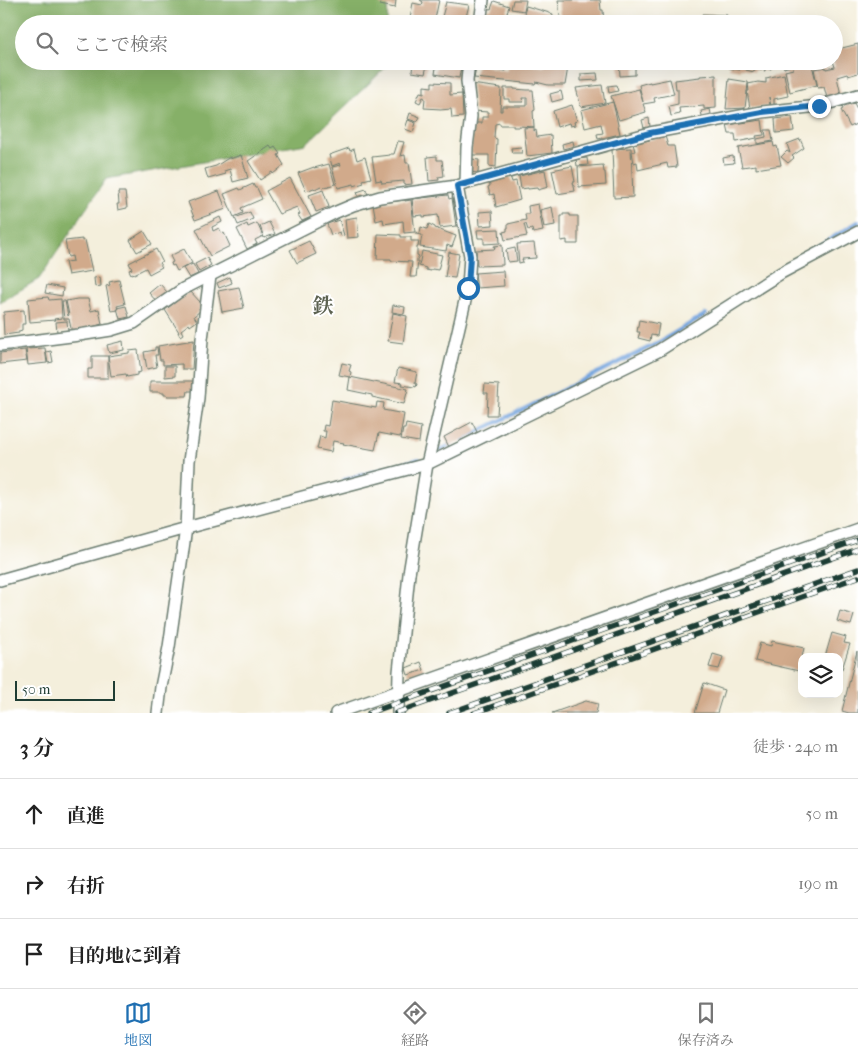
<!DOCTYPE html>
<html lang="ja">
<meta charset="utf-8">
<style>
body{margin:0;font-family:"IM FELL French Canon","Noto Serif JP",serif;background:#f6f6f6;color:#222}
.controls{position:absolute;right:15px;bottom:15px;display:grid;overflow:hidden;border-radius:10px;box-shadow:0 5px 20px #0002}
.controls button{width:45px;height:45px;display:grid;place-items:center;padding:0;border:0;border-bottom:1px solid #e0e0e0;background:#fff;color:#222;font:25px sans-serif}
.scale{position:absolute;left:15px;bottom:12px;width:100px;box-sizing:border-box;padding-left:5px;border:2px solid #1f3d34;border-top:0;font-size:14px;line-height:18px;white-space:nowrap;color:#1f3d34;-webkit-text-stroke:4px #fff;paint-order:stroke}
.stop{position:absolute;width:15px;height:15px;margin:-11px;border:4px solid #1f6fb2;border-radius:50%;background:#fff}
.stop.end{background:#1f6fb2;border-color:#fff;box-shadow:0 1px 5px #0008}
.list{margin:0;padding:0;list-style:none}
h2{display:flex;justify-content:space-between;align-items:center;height:65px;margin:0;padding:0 20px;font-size:21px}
h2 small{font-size:16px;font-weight:400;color:#767676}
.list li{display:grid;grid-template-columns:32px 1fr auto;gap:15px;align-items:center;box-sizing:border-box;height:70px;padding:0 20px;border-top:1px solid #e0e0e0}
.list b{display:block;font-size:19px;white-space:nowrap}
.list em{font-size:16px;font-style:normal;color:#767676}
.icon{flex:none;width:28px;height:28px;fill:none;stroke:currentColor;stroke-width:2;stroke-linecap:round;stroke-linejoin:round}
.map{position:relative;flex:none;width:858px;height:713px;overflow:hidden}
.search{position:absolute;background:#fff;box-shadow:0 5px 20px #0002;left:15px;right:15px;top:15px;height:55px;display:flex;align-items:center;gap:12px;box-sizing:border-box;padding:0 18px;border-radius:28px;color:#767676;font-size:19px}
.sheet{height:275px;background:#fff}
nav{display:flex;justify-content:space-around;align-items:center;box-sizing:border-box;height:70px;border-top:1px solid #e0e0e0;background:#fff;font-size:14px;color:#767676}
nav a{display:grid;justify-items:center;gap:2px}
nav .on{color:#1f6fb2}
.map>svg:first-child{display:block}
.forest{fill:#86b067;stroke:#52764e}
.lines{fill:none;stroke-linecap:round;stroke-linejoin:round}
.stream{stroke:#74a5de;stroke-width:4}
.building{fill:#d1aa8b}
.minor-casing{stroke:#6a7b6f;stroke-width:14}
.minor{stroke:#fff;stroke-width:11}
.rail-casing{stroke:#1f3d34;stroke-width:5.5}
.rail{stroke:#fff;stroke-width:4;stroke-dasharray:11;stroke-linecap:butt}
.route{stroke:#1f6fb2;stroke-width:6}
.labels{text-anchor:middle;stroke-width:4;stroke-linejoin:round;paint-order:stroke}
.quarter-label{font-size:21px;font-weight:bold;fill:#5d6352;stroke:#fff}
</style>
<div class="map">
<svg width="858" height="713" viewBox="0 0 858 713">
<rect width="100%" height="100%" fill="#fff"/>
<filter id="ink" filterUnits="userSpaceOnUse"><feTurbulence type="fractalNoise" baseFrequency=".02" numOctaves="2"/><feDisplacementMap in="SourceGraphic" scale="10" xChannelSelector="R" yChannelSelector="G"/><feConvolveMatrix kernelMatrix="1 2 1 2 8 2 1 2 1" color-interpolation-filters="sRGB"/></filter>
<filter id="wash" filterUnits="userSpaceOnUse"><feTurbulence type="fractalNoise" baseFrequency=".0096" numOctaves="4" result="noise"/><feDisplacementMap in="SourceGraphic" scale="20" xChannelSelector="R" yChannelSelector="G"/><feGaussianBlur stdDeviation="1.12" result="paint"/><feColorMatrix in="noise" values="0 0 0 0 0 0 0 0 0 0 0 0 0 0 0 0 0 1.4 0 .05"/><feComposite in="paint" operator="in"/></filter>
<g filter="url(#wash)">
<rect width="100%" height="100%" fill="#f4efdc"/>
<path class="forest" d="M0,0H388L387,24H24V61H386V67L306,144L106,179L39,279L0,302Z"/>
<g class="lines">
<g class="stream">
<path d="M806,254L858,222"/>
<path d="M463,439L656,344L706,314"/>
<path d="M438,451L452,444"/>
<path d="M344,480L419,459"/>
</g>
</g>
<g id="blocks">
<g class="building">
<path d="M381,0H396L395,8L380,5Z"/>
<path d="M420,0H439L434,24H409L413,3L422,5L423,2Z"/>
<path d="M513,0H526L524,11L511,9Z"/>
<path d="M558,0H600L601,10H603L604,24H561Z"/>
<path d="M494,1L509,6L507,13L523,18L526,6L553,14L551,24H483L488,8L491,9Z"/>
<path d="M446,2L469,5L466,17L474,18L472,24H440Z"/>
<path d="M702,14L727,15L726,24H702Z"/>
<rect x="728" y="20" width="12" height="4"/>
<path d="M858,44V73L848,76L847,74L837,77L841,95L827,98L824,87L818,88L814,69L826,67V69L835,67L833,61L836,60L834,50Z"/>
<path d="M413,61H428L425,74L412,72Z"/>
<path d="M437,61H462L459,78L435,74Z"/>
<path d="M520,61H529L528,64L544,67L546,61H569L565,85H548L536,82L535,84L474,78L477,64L506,71L509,62L519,64Z"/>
<path d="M619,61H638L639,67L635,68V75L620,76Z"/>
<path d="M730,61H772L771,69L765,68V71L755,69L754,72L746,70V69L740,68V70L729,68Z"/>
<path d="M782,61H808L809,65H812L817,85L790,92L785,71L793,69V65L784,68Z"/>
<path d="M597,73L598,80L581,81V74Z"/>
<path d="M784,74L788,96L774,99V106H771L769,97L770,106L750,108L747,91H749L748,84L745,108L726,109L729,79L748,82V84L758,82L766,83V78Z"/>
<path d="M716,75V108L704,109V106L679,108L680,114L671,116L669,106L678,104V89H676L675,80L700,77V76Z"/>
<path d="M670,79L674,94L654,98L655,102L643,104L646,112L619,120L611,96L639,89L643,102L639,85L650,82V83Z"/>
<path d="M432,82L450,83V95L462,94L463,117L452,118L451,109L440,110L441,109L424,108L425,98L423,97L420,103L416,101L420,92L424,93V86L432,87Z"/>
<path d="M471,84L501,88L500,111H502V106H527V98H522L523,102H509V99H504V88H514V89L527,90H533L535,110L533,111L534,127L519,126V127H513V125H500V123L495,124L494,138L497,139L496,167L489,166V155H473V154H471L473,123H482V117H488V112L474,111Z"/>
<path d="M602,85L605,103L581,107L576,88Z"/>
<path d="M616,85L618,91L609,93L608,86Z"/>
<path d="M561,91L563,99L552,102L550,94Z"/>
<path d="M613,102L620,134L598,139L597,134L603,133L601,124L585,128L581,110Z"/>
<path d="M854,103L858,111V123L850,127L841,110L843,109L842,107L849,104L850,105Z"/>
<path d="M572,105L577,121L574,122L575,125L570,126L569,123L557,127L553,111Z"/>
<path d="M710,109L711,114L702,116L701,111Z"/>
<path d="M410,113L420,117L417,122L408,119Z"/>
<path d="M792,117L794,131L776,133L775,119Z"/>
<path d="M649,118L650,127L644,128L642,120Z"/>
<path d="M408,120L416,123L413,132L405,129Z"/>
<path d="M762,120L764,135L756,136L757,138L736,142L735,134H729L727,125Z"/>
<path d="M534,127V131L536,130L537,137L551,135L552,153L527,156L524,128Z"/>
<path d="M765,130H771L773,141L757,144V139L766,137Z"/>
<path d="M665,136L668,146H674L677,167L668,168L667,163L638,170L637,162L634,163L632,152L635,151L633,144Z"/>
<path d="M800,139L804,148L792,156L794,158L788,163L781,157L787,151L790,153L787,144Z"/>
<path d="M398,141L404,142L400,156L405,155L406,163H409L412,184L404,185V181L382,183L381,180L376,181L372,157L390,155V154H394Z"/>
<path d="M573,141L574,146L563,149L562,144Z"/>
<path d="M773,142L774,147L777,146L781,165L756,169V165L742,167L738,148Z"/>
<path d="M270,146L272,149L275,147L280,154L278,155L284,165L273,174L272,172L260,180L248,161Z"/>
<path d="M521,147L522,153H512L511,148Z"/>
<path d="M349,148L350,151L354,149L357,160L365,157L371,178L363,180L364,183L354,186V184L338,188L332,167L341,165L340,163L332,166L329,155Z"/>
<path d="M631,148L633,197L614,198L612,149Z"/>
<path d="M241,155L248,178L233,182L230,169L224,171L226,174L208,179L205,169L216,166L230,157V159Z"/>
<path d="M437,156V160H442L444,176L438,177L439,180L429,181L427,157Z"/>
<path d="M733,156L734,163L724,164L723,158Z"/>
<path d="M587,158L588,165L577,166L576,159Z"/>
<path d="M471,159L479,160L478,173L470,172Z"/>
<path d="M329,164L335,184L322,188L321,186L315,189L314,188L306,191L298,173L314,167V168Z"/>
<path d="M603,165L604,172H605L606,185L579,187L578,167Z"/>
<path d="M572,166L575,182H573L575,191L557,194L552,170Z"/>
<path d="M545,170L548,187L538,190L537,188L528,189V188L521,189L519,176Z"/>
<path d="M510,176L512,182L516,181L520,200L496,207L494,194L490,195L488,187L490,186L489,181Z"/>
<path d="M290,178L311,217L302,221L298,215L300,214L297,207L279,214L266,191Z"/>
<path d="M253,184L255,188H257L262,199L241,208L243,213L234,217L224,194L239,188L240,190Z"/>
<path d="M366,189L368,195L359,198L357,192Z"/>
<path d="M323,190L329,207L316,212L309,195Z"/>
<path d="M219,191L226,209L195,220L188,202Z"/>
<path d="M118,192H125L127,208L118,210L117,204H119Z"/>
<path d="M448,195L449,199L452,198L456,226L440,228L438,215L423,217V215L414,216L412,199Z"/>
<path d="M405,200V201L411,200L415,232L404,233L403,221L384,224L383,219L376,221L373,204Z"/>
<path d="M538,204L543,231L533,233L532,229L528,230L526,224H524L527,236L505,240L503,232L507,231V228H508V224L526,220L525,214H529L528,206Z"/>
<path d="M552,207L555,225L544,227L540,210Z"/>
<path d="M492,211L493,225L480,226L479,212Z"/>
<path d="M250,212L253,219L238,225L235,218Z"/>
<path d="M563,214H570V216H578V244H567V240L561,241V216H563Z"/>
<path d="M220,217L222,222L212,227L213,231L219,228L222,234L224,233L230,246L210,256L196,229Z"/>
<path d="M357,217L359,237L347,238L345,219Z"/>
<path d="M339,220L344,235L341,236L340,232L331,235L327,224Z"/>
<path d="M269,222L275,234L264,238L260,226Z"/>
<path d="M257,223L263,236L255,240L257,244L247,249L237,229L247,224L248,227Z"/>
<path d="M429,224L435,227V228L456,236L452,247L447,245L446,251L420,247L422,235L416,234V232L420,233L421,227L427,229Z"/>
<path d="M499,229L500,243L484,244V238H478L477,230Z"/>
<path d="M144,231L152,244L137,252L130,240Z"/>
<path d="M378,234L401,235V237H411V241H419L418,247H417V255L419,256L417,259V262H418L416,277H410L412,262L391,261V259H377Z"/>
<path d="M82,239V241L85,240L92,271L68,275L65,262L73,261L72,256L68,257L65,241Z"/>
<path d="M309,241L316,254L297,263L290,250Z"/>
<path d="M534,243L536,258L522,259L523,262L519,263L517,244Z"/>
<path d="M502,245L503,265L477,266L476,250L495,249L494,246Z"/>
<path d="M515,248L517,261L508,262L506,250Z"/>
<path d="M156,249L162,261L159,263L162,267L149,274L146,268L134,274L133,273L131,274L129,270L132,269L129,263Z"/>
<path d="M184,249L192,263L177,271L174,265L172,266L171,263L173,262L170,256Z"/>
<path d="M422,251L442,255L438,270L432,269L431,271L426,270V268L419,266Z"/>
<path d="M449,252L459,254L455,278L445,277Z"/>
<path d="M207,258L211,265L199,272L195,264Z"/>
<path d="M193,264L198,274L189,278L183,268Z"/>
<path d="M503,271L504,286L477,288L475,273Z"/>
<path d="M100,277L101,286L95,287L94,278Z"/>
<path d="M230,277L232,283L219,288L217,283Z"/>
<path d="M119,280L125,304L117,306L118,310L111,311L106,286L110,285L109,282Z"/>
<path d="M160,284L167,292L157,302L149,293Z"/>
<path d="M47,285L63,288L62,296L45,293Z"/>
<path d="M239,287L244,308L222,312L218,291Z"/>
<path d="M190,291L201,303L200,305L201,307L199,308L200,311L194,316L197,321L190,326L189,324L181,330L183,334L180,336L178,332H179L165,310Z"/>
<path d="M48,297L49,300L61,299L62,318L54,319L55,320L30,322L28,299Z"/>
<path d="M77,299H88L91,311L99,309L102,324L72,333L69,319H64L62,301H65L68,316L69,315L66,301Z"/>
<path d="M393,305L405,307L404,314L392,312Z"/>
<path d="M126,306L129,317L120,319L117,308Z"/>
<path d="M24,310L25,324H22V330L19,331V333L4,335L3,315H4V312Z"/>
<path d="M393,313L407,316L403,343L388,341Z"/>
<path d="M639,320L659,324L657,336L651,335L650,341L638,338L640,332H637Z"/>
<path d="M67,321L68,331L57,332L56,322Z"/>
<path d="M194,340L192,369H182V364L163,365V360H160L158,346Z"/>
<path d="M123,341L124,350L109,353L107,345Z"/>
<path d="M155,347H157L158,355H155L157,367L147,369L144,352L155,350Z"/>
<path d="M45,348L47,363L28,365L26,349Z"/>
<path d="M25,350L27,361L0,364V353Z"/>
<path d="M138,350L141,372L137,373V375L127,377L126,374L111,376L108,356L129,353V351Z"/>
<path d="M51,351L53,362L48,363L46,352Z"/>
<path d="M92,356H108V378H88V369H92Z"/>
<path d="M342,363L351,365L349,371L351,372L350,377L339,375Z"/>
<path d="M165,366H175V376L165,377Z"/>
<path d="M398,368L417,372L415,383L417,384L416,387L414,386V387L402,385L403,383L395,382Z"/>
<path d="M350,377L408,389L404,404L372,397V395L348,390Z"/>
<path d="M150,381H193V391H188L187,396H167V395H164V393H161V392H150Z"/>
<path d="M485,384L499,385L497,415H487L488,393H484Z"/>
<path d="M332,400L376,408L377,402L384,403L383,410L404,414L400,437L379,433L375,450L343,444L344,443L333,441L331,452L317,449L320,436L325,438L326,431H323L324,425L328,426Z"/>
<path d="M472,422L477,432L449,447L444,437Z"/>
<path d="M406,424L421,427L419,442L401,439L403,429H405Z"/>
<path d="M840,611L854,615L851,625L837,621Z"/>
<path d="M832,633L846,637L844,643L850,644L842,669L839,668V657H825Z"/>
<path d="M772,641L804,648L799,671L755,661L760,643L771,646Z"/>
<path d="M857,651L858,713H849L842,711Z"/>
<path d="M713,654L723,657L719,669L709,667Z"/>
<path d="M421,662L424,670L408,675L406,668Z"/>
<path d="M704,683L724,690L717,713H695Z"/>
<path d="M586,701L598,704L596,713H552Z"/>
</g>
</g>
</g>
<g filter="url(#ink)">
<use href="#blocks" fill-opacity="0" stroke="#6a7b6f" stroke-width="1"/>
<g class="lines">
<g class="minor-casing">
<g id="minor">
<path d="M480,24L483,0"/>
<path d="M466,183L467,147L471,116L467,81L469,61"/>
<path d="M0,345L79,335L111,330L134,323L183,289L334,213L353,205L380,197L457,186L650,133L762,112L819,106L858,95"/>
<path d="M0,580L186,528L427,464L658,351L781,273L858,232"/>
<path d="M158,713L161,687L169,647L186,528L189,461L198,398L202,339L210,276"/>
<path d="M336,713L858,529"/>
<path d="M398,713L399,672L409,574L427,464L468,288L470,256L457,186"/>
</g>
</g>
<use href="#minor" class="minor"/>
<g class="rail-casing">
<g id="rail">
<path d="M369,713L858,540"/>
<path d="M396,713L858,549"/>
<path d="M449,713L858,569"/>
<path d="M474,713L858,577"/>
</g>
</g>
<use href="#rail" class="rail"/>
</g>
</g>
<g class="lines" filter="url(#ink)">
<path class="route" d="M468,288L470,256L457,186L650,133L762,112L819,106"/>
</g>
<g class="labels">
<g class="quarter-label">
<text x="323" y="313">鉄</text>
</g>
</g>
</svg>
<div class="controls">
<button><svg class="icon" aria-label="layers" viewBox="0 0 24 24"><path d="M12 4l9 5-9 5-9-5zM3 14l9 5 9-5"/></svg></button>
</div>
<div class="scale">50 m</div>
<div class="stop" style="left:468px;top:288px"></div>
<div class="stop end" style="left:819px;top:106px"></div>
<div class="search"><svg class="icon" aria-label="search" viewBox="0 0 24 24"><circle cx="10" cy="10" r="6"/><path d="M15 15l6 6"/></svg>ここで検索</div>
</div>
<section class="sheet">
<h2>3 分<small>徒歩 · 240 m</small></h2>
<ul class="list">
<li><svg class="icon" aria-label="ahead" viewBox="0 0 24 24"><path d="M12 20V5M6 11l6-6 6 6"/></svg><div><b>直進</b></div><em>50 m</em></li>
<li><svg class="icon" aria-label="right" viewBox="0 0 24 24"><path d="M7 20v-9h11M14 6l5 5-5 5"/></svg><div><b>右折</b></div><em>190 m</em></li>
<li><svg class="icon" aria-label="arrive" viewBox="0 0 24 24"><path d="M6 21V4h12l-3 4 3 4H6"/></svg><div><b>目的地に到着</b></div></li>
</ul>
</section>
<nav>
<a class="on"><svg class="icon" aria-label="map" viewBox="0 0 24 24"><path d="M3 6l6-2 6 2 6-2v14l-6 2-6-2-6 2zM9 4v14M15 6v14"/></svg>地図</a>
<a><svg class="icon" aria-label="directions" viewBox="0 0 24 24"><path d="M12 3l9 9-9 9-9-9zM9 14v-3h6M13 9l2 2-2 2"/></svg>経路</a>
<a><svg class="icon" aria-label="saved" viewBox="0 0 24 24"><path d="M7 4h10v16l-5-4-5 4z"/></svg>保存済み</a>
</nav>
